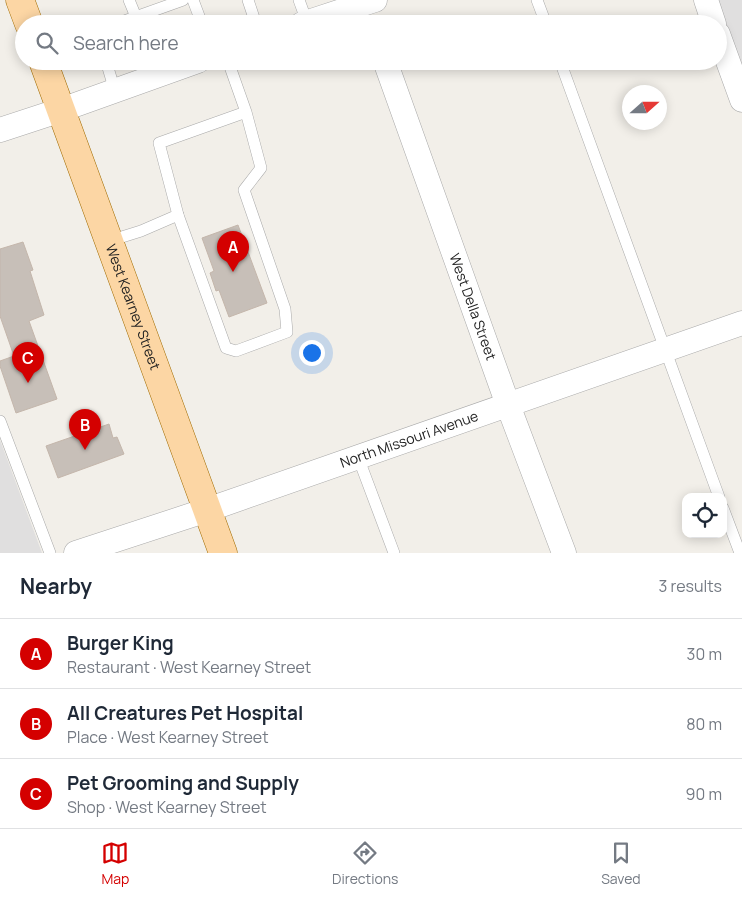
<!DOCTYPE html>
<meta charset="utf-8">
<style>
body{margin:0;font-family:Manrope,sans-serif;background:#f2f2f3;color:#1f2937}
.controls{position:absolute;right:15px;bottom:15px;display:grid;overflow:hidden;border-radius:10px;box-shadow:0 2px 12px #0003}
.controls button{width:45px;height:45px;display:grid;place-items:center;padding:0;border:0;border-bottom:1px solid #e0e1e3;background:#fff;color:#1f2937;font:25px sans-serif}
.compass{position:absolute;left:622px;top:85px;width:45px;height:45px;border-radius:50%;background:#fff;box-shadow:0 2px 12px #0003;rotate:69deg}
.you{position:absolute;left:311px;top:352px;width:18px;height:18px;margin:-12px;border:4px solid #fff;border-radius:50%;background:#1a73e8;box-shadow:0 0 0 8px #1a73e833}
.badge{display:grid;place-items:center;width:32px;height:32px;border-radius:50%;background:#d40000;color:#fff;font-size:16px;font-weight:700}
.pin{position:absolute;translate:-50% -41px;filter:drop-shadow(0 1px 2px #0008)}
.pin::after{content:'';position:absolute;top:26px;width:18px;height:15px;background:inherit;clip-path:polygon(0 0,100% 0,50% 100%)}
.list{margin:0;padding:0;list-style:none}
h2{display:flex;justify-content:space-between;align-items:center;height:65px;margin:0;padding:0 20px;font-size:21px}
h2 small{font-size:16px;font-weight:400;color:#747a83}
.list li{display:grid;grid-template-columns:32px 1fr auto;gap:15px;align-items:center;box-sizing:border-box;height:70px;padding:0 20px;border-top:1px solid #e0e1e3}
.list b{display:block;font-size:19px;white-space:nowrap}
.list p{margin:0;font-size:16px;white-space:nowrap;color:#747a83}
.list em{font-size:16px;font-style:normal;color:#747a83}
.icon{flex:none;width:28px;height:28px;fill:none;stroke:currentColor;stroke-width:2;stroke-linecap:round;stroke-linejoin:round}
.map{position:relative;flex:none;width:742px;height:553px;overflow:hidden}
.search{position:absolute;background:#fff;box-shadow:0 2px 12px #0003;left:15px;right:15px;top:15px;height:55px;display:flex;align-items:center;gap:12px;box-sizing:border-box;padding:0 18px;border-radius:28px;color:#747a83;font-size:19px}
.sheet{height:275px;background:#fff}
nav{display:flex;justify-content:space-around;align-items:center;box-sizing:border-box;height:70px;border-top:1px solid #e0e1e3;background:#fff;font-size:14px;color:#747a83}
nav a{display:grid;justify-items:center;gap:2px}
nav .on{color:#d40000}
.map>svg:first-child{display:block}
.residential{fill:#e0dfdf}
.building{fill:#c7bfb8;stroke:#c4b6ab}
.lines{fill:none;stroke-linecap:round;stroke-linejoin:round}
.lane-casing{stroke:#a9a9a9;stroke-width:12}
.street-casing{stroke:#a9a9a9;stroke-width:25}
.primary-casing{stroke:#a06b00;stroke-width:29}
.lane{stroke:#fff;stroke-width:11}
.street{stroke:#fff;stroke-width:24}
.primary{stroke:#fcd6a4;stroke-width:28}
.labels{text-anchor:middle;stroke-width:5;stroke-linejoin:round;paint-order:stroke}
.street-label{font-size:14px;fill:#222;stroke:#fff}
</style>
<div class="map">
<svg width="742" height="553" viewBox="0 0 742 553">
<rect width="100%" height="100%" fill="#f2efe9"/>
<g class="residential">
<path d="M714,0H742V76Z"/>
<path d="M0,440L42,553H0Z"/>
</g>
<g class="building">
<path d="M238,225L267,303L229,317L219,290L216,291L210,273L214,271L202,238Z"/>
<path d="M23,242L33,270L30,271L44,315L29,321L57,399L16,413L0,366V361L14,356L0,316V249Z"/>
<path d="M109,424L113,438L117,437L124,454L58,478L46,446Z"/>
</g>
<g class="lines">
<g class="lane-casing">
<g id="lane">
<path d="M129,0L136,17"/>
<path d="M193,0L202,24"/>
<path d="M248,0L256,24"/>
<path d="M299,0L307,22"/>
<path d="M537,0L546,24"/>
<path d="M116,24L183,0"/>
<path d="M106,61L115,91"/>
<path d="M228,61L246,112L261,168L244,190L285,309L287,332L236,351L226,348L178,215L159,143L246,112"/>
<path d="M560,61L719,497"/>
<path d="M109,241L141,231L178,215"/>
<path d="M0,421L50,553"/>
<path d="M358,457L394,553"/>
<path d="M723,508L740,553"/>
</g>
</g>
<g class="street-casing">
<g id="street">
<path d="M706,0L714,24"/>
<path d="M302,24L375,0"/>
<path d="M718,34L742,100"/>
<path id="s1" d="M385,61L508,405L564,553"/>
<path d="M0,130L61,110L198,61"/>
<path id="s2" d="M76,553L207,510L742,323"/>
</g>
</g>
<g class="primary-casing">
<g id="primary">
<path d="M20,0L29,24"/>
<path id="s3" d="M43,61L223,553"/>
</g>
</g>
<use href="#lane" class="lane"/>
<use href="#street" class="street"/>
<use href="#primary" class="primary"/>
</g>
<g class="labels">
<g class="street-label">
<text dy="5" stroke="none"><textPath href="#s3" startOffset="262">West Kearney Street</textPath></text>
<text dy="5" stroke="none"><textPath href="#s1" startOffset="261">West Della Street</textPath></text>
<text dy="5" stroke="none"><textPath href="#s2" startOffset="352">North Missouri Avenue</textPath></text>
</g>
</g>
</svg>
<div class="controls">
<button><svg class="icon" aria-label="locate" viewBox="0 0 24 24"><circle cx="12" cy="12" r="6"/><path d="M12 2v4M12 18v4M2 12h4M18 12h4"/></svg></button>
</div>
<svg class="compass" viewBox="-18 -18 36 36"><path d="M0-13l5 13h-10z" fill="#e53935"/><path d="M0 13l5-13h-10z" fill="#747a83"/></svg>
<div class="you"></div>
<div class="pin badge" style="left:233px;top:272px">A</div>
<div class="pin badge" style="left:85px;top:450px">B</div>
<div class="pin badge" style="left:28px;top:383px">C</div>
<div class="search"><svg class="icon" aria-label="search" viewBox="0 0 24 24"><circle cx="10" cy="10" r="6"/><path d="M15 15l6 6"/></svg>Search here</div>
</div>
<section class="sheet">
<h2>Nearby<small>3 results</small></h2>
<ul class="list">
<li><span class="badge">A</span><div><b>Burger King</b><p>Restaurant · West Kearney Street</p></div><em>30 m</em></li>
<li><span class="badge">B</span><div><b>All Creatures Pet Hospital</b><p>Place · West Kearney Street</p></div><em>80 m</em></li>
<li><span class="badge">C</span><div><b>Pet Grooming and Supply</b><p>Shop · West Kearney Street</p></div><em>90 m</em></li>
</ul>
</section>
<nav>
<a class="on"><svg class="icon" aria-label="map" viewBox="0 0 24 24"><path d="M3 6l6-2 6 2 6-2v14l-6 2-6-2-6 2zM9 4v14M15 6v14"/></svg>Map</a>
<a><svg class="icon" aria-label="directions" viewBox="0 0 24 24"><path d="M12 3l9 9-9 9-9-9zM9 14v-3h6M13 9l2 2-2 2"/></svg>Directions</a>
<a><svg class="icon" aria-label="saved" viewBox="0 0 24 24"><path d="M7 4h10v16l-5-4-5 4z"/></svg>Saved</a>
</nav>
